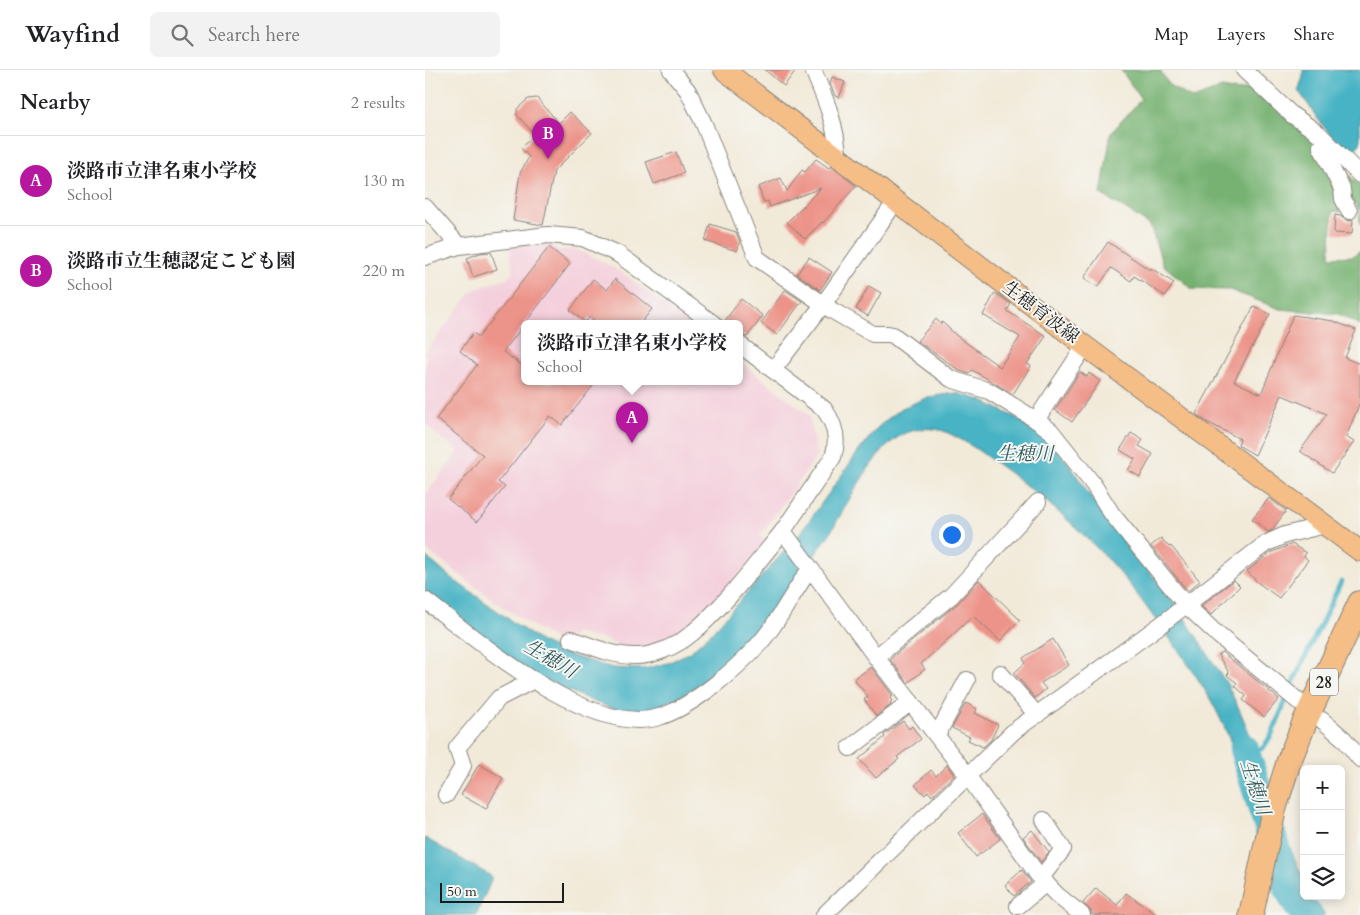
<!DOCTYPE html>
<meta charset="utf-8">
<style>
body{margin:0;font-family:Cardo,"Noto Serif JP",serif;background:#f2f2f2;color:#202124}
.controls{position:absolute;right:15px;bottom:15px;display:grid;overflow:hidden;border-radius:8px;box-shadow:0 2px 12px #0003}
.controls button{width:45px;height:45px;display:grid;place-items:center;padding:0;border:0;border-bottom:1px solid #e0e0e0;background:#fff;color:#202124;font:25px sans-serif}
.scale{position:absolute;left:15px;bottom:12px;width:124px;box-sizing:border-box;padding-left:5px;border:2px solid #1c1c1c;border-top:0;font-size:14px;line-height:18px;white-space:nowrap;color:#1c1c1c;-webkit-text-stroke:4px #f6f6f2;paint-order:stroke}
.you{position:absolute;left:526px;top:464px;width:18px;height:18px;margin:-12px;border:4px solid #fff;border-radius:50%;background:#1a73e8;box-shadow:0 0 0 8px #1a73e833}
.badge{display:grid;place-items:center;width:32px;height:32px;border-radius:50%;background:#b5179e;color:#fff;font-size:16px;font-weight:700}
.pin{position:absolute;translate:-50% -41px;filter:drop-shadow(0 1px 2px #0008)}
.pin::after{content:'';position:absolute;top:26px;width:18px;height:15px;background:inherit;clip-path:polygon(0 0,100% 0,50% 100%)}
.popup{position:absolute;left:96px;top:250px;width:222px;height:65px;box-sizing:border-box;display:grid;place-content:center;border-radius:8px;background:#fff;filter:drop-shadow(0 1px 4px #0005);font-size:16px;white-space:nowrap;color:#757577}
.popup b{font-size:19px;color:#202124}
.popup::after{content:'';position:absolute;left:50%;top:100%;margin-left:-10px;border:10px solid transparent;border-top-color:#fff}
.list{margin:0;padding:0;list-style:none}
h2{display:flex;justify-content:space-between;align-items:center;height:65px;margin:0;padding:0 20px;font-size:21px}
h2 small{font-size:16px;font-weight:400;color:#757577}
.list li{display:grid;grid-template-columns:32px 1fr auto;gap:15px;align-items:center;box-sizing:border-box;height:90px;padding:0 20px;border-top:1px solid #e0e0e0}
.list b{display:block;font-size:19px;white-space:nowrap}
.list p{margin:0;font-size:16px;white-space:nowrap;color:#757577}
.list em{font-size:16px;font-style:normal;color:#757577}
.icon{flex:none;width:28px;height:28px;fill:none;stroke:currentColor;stroke-width:2;stroke-linecap:round;stroke-linejoin:round}
.map{position:relative;flex:none;width:935px;height:845px;overflow:hidden}
header{display:flex;align-items:center;gap:30px;box-sizing:border-box;height:70px;padding:0 25px;background:#fff;border-bottom:1px solid #e0e0e0}
header strong{font-size:24px}
nav{display:flex;gap:28px;margin-inline-start:auto;font-size:18px}
.search{width:350px;height:45px;background:#f2f2f2;display:flex;align-items:center;gap:12px;box-sizing:border-box;padding:0 18px;border-radius:8px;color:#757577;font-size:19px}
main{display:flex}
aside{flex:1;background:#fff}
.map>svg:first-child{display:block}
.built{fill:#f4cfdc}
.forest{fill:#77b272;stroke:#4a6747}
.water{fill:#47b3c4;stroke:#326870}
.lines{fill:none;stroke-linecap:round;stroke-linejoin:round}
.stream{stroke:#47b3c4;stroke-width:5}
.river{stroke:#47b3c4;stroke-width:30}
.building{fill:#ed948a}
.minor-casing{stroke:#87837a;stroke-width:18}
.major-casing{stroke:#87837a;stroke-width:22}
.highway-casing{stroke:#87837a;stroke-width:26}
.minor{stroke:#fff;stroke-width:16}
.major{stroke:#f6be87;stroke-width:20}
.highway{stroke:#f6be87;stroke-width:24}
.labels{text-anchor:middle;stroke-width:4;stroke-linejoin:round;paint-order:stroke}
.shield{fill:#f6f6f2;stroke:#5d5d5c;stroke-width:1}
.shield-label{font-size:16px;font-weight:bold;fill:#1c1c1c}
.street-label{font-size:18px;fill:#1c1c1c;stroke:#f6f6f2}
.water-label{font-size:19px;font-style:italic;fill:#2d585f;stroke:#f6f6f2}
</style>
<header>
<strong>Wayfind</strong>
<div class="search"><svg class="icon" aria-label="search" viewBox="0 0 24 24"><circle cx="10" cy="10" r="6"/><path d="M15 15l6 6"/></svg>Search here</div>
<nav><a>Map</a><a>Layers</a><a>Share</a></nav>
</header>
<main>
<aside>
<h2>Nearby<small>2 results</small></h2>
<ul class="list">
<li><span class="badge">A</span><div><b>淡路市立津名東小学校</b><p>School</p></div><em>130 m</em></li>
<li><span class="badge">B</span><div><b>淡路市立生穂認定こども園</b><p>School</p></div><em>220 m</em></li>
</ul>
</aside>
<div class="map">
<svg width="935" height="845" viewBox="0 0 935 845">
<rect width="100%" height="100%" fill="#f6f6f2"/>
<filter id="ink" filterUnits="userSpaceOnUse"><feTurbulence type="fractalNoise" baseFrequency=".02" numOctaves="2"/><feDisplacementMap in="SourceGraphic" scale="10" xChannelSelector="R" yChannelSelector="G"/><feConvolveMatrix kernelMatrix="1 2 1 2 8 2 1 2 1" color-interpolation-filters="sRGB"/></filter>
<filter id="wash" filterUnits="userSpaceOnUse"><feTurbulence type="fractalNoise" baseFrequency=".0096" numOctaves="4" result="noise"/><feDisplacementMap in="SourceGraphic" scale="20" xChannelSelector="R" yChannelSelector="G"/><feGaussianBlur stdDeviation="1.12" result="paint"/><feColorMatrix in="noise" values="0 0 0 0 0 0 0 0 0 0 0 0 0 0 0 0 0 1.4 0 .05"/><feComposite in="paint" operator="in"/></filter>
<g filter="url(#wash)">
<rect width="100%" height="100%" fill="#f2ead9"/>
<path class="built" d="M113,169L127,175L132,180H152L180,193L204,208L265,254H100V312H314L315,292L384,345L392,386L335,466L343,472L275,549L219,581L201,579L176,568L164,567L152,562L140,576L75,535L0,479V425L34,381L13,366L0,353V296L1,295L0,283L48,220L84,207L88,201L84,174Z"/>
<g class="forest">
<path d="M696,0H735L744,15L768,29L797,18L812,21L830,18L892,71L910,119L916,142L908,141L905,187L928,186L935,181V255L913,244L855,239L805,220L767,219L738,195L725,155L676,124L686,63L716,29Z"/>
<path d="M914,96L935,116V155V141L923,124Z"/>
</g>
<g class="water">
<path d="M878,0H935V74L929,80C903,74 889,39 873,21L878,7Z"/>
<path d="M531,323L556,330L590,347L619,365L642,391L682,451L738,518L757,544L802,614L815,641L839,698L828,731C815,696 803,660 784,627C768,600 750,575 730,549C721,536 711,523 701,510C664,466 619,427 572,394C556,382 539,370 521,362C509,357 495,358 484,362C450,372 420,440 402,468C397,475 392,482 386,490L372,468L433,382L453,357L475,339L503,327Z"/>
<path d="M362,478L373,492L376,502C362,521 349,543 334,561C306,593 256,636 213,641C195,643 174,634 158,627C147,622 135,617 123,612C80,589 39,553 0,523V486L26,508L116,572L150,587L188,598L219,599L243,593L265,582L287,562Z"/>
<path d="M0,768L66,806V811L51,845H0Z"/>
<path d="M864,776L879,810V826H886L900,845H869L860,833L853,815Z"/>
</g>
<g class="lines">
<g class="stream">
<path d="M928,80L935,92"/>
<path d="M866,617L916,512"/>
<path d="M825,683L838,678L847,664L861,630"/>
</g>
<path class="river" d="M819,679L861,812L872,834L883,845"/>
</g>
<g id="blocks">
<g class="building">
<path d="M340,0H371L359,16Z"/>
<path d="M407,7L420,12L414,28L410,26L405,14Z"/>
<path d="M112,28L134,53L145,42L167,63L129,101L118,155L88,150L95,103L104,87L96,78L110,65L92,45V39L103,29Z"/>
<path d="M251,82L259,103L229,114L221,92Z"/>
<path d="M391,89L404,98L406,96L431,116L398,153L397,152L380,169L362,152L396,118L345,137L343,131L339,132L333,117L356,108L362,121L377,100L380,102Z"/>
<path d="M910,145L915,146L923,151L928,150L927,164L909,163Z"/>
<path d="M285,154L311,162L315,172L312,181L280,171Z"/>
<path d="M683,172L725,200L726,198L749,213L740,226L709,206L706,211L686,198L673,217L659,208Z"/>
<path d="M124,177L145,194L78,282L100,297V312H171L137,355L125,346L73,412L80,417L52,452L23,429L58,385L11,349L52,295L35,281L48,263L54,267Z"/>
<path d="M66,182L72,199L48,207L42,188L55,183Z"/>
<path d="M384,187L407,202L395,220L372,204Z"/>
<path d="M168,209L182,220L190,209L227,239L215,254H173L165,247L160,252L145,240Z"/>
<path d="M444,216L456,223L443,246L431,239Z"/>
<path d="M360,220L377,231L352,265L336,253Z"/>
<path d="M570,223L586,234L582,241L621,266L602,294L606,296L588,324L547,300L544,304L535,301L492,271L511,249L516,254L517,252L532,266L575,297L595,267L558,245Z"/>
<path d="M316,229L338,246L322,267L314,264V254H299V252Z"/>
<path d="M829,236L845,244L809,311L836,324L868,245L908,251L931,260L920,288L935,294V332L921,367L929,372L907,403L875,381L902,344L857,325L830,385L813,375L815,369L782,352L771,344Z"/>
<path d="M655,302L662,307L664,303L675,311L647,352L630,340Z"/>
<path d="M706,363L718,370L714,376L728,384L715,407L703,400L710,389L695,380Z"/>
<path d="M844,428L861,441L847,460L843,462L827,449Z"/>
<path d="M736,468L744,477L746,476L775,511L763,521L726,476Z"/>
<path d="M867,474L881,483L879,486L883,490L854,528L832,512L822,501L845,483Z"/>
<path d="M554,510L595,550L575,571L548,546L496,594L500,599L483,613L465,589L532,534Z"/>
<path d="M809,510L815,516L786,545L776,536Z"/>
<path d="M628,569L644,595L616,613L621,619L610,628L589,603L600,593L598,588Z"/>
<path d="M797,582L854,629L839,647L818,630L821,626L810,616L812,613L802,605L804,603L793,585Z"/>
<path d="M446,597L468,626L465,628L467,631L465,633L466,635L451,646L439,629L443,627L429,609Z"/>
<path d="M541,633L552,639L550,643L573,655L566,670L558,677L543,670L545,667L527,658Z"/>
<path d="M478,651L484,659L487,656L496,669L472,687L474,689L451,708L434,689L460,667L459,665Z"/>
<path d="M54,694L78,708L61,739L36,725Z"/>
<path d="M522,695L529,705L507,726L503,721L500,725L490,715L506,700L511,706Z"/>
<path d="M557,744L575,769L551,787L533,763Z"/>
<path d="M607,760L624,782L616,792L598,767Z"/>
<path d="M597,800L606,812L589,826L580,815Z"/>
<path d="M671,818L692,835L701,823L732,845H667L666,841L658,833Z"/>
</g>
</g>
</g>
<g filter="url(#ink)">
<use href="#blocks" fill-opacity="0" stroke="#87837a" stroke-width="1"/>
<g class="lines">
<g class="minor-casing">
<g id="minor">
<path d="M246,0L263,21L279,54L332,188L408,241L448,264H463L468,265L526,309L564,321L611,350L626,361L668,414L687,444L761,535L793,565L873,631"/>
<path d="M388,0C400,28 412,56 413,87"/>
<path d="M819,0L867,45L893,63L935,105"/>
<path d="M902,72L896,77L917,119L918,129L924,141"/>
<path d="M0,137L34,176"/>
<path d="M0,187L34,176L57,173L123,165L158,168L193,184L289,254"/>
<path d="M314,274L399,339C410,354 414,369 408,387L358,461L450,586L542,705L613,805L632,825L657,845"/>
<path d="M348,300L397,236L471,131"/>
<path d="M611,350L660,276"/>
<path d="M0,530C52,570 165,668 234,647C267,637 310,600 334,574C354,552 367,523 385,499"/>
<path d="M146,569C166,576 188,586 209,586C227,587 252,576 266,564C299,537 331,494 358,461"/>
<path d="M451,587L526,526L613,432"/>
<path d="M575,603L612,645"/>
<path d="M897,650L919,669L935,689"/>
<path d="M512,665L542,610"/>
<path d="M425,678L486,632"/>
<path d="M21,725L38,696L32,678L74,628L109,610"/>
<path d="M616,808L638,779L619,750"/>
<path d="M593,836L621,813"/>
<path d="M399,845L589,661L734,556L840,474L860,465L900,455"/>
</g>
</g>
<g class="major-casing">
<path id="major" d="M299,0L660,276L935,481"/>
</g>
<g class="highway-casing">
<path id="highway" d="M826,845L849,739L864,691L881,649L935,533"/>
</g>
<use href="#minor" class="minor"/>
<use href="#major" class="major"/>
<use href="#highway" class="highway"/>
</g>
</g>
<g class="labels">
<rect class="shield" x="885" y="598.5" width="28" height="27" rx="4"/>
<g class="shield-label">
<text x="899" y="618">28</text>
</g>
<g class="street-label">
<text transform="translate(616 242) rotate(37)" y="6">生穂育波線</text>
</g>
<g class="water-label">
<text x="600" y="390">生穂川</text>
<text transform="translate(126 588) rotate(30)" y="7">生穂川</text>
<text transform="translate(831 717) rotate(72)" y="7">生穂川</text>
</g>
</g>
</svg>
<div class="controls">
<button>+</button>
<button>−</button>
<button><svg class="icon" aria-label="layers" viewBox="0 0 24 24"><path d="M12 4l9 5-9 5-9-5zM3 14l9 5 9-5"/></svg></button>
</div>
<div class="scale">50 m</div>
<div class="you"></div>
<div class="pin badge" style="left:207px;top:373px">A</div>
<div class="popup"><b>淡路市立津名東小学校</b>School</div>
<div class="pin badge" style="left:123px;top:89px">B</div>
</div>
</main>
